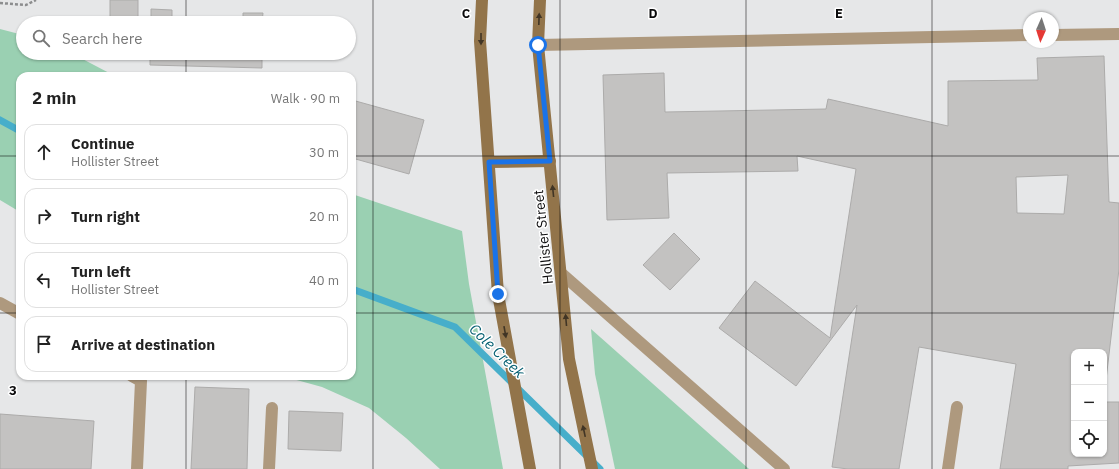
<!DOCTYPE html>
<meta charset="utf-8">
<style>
body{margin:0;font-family:"IBM Plex Sans",sans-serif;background:#f2f2f2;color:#222}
.controls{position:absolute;right:12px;bottom:12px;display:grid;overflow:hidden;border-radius:8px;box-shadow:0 1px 3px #0004}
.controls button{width:36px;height:36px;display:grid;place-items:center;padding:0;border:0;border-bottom:1px solid #e0e0e0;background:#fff;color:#222;font:20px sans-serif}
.compass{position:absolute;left:1023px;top:12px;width:36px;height:36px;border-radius:50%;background:#fff;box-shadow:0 1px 3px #0004;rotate:183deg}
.stop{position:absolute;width:12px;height:12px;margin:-9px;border:3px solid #1a73e8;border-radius:50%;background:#fff}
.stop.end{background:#1a73e8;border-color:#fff;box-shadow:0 1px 4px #0008}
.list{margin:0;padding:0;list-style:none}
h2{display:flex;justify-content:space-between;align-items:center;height:52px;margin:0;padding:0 16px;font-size:17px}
h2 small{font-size:13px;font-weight:400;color:#767676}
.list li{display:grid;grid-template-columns:26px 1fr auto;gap:12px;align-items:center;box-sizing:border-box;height:56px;margin:0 8px 8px;padding:0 8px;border:1px solid #e0e0e0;border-radius:12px}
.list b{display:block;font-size:15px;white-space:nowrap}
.list p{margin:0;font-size:13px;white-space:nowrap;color:#767676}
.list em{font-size:13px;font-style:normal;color:#767676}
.icon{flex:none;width:22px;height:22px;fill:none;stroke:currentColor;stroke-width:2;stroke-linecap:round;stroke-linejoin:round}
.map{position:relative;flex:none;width:1119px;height:469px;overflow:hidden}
.search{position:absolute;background:#fff;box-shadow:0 1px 3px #0004;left:16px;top:16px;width:340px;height:44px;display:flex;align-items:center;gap:10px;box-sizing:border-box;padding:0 14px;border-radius:22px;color:#767676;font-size:15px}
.panel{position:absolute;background:#fff;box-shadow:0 1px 3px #0004;left:16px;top:72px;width:340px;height:308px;border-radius:12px}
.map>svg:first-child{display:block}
.green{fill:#9ad0b2}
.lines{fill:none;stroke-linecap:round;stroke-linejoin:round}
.stream{stroke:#47aeca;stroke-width:7}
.building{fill:#c3c2c1;stroke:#acabaa;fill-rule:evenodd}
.path{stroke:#8c8d8e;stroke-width:2.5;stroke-dasharray:3 2;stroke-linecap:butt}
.service{stroke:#ae997e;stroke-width:12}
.minor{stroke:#ae997e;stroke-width:12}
.secondary{stroke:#92744a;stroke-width:12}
.oneway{fill:#413525}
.route{stroke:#1a73e8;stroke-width:5}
.grid{fill:none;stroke:#0b0b0c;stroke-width:1;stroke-opacity:0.55}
.labels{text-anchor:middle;stroke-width:3;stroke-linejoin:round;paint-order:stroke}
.street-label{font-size:14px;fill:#0b0b0c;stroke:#fff}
.water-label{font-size:15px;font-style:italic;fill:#055f72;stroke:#fff}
.grid-label{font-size:13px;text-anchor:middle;font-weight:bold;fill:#0b0b0c;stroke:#fff;stroke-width:3;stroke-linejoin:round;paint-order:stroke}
</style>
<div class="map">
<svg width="1119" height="469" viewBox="0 0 1119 469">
<rect width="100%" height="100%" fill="#e6e7e8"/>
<g class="green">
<path d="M0,29L23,35V53H71L115,76H20V212L0,200Z"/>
<path d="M352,194L462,231L469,284L503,469H440L406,438L369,408L322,387L282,376H352Z"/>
<path d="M591,329L749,469H615L595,374Z"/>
</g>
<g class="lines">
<g class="stream">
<path d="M0,120L20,131"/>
<path d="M352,289L455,327L600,469"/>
</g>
</g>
<g class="building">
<rect x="110" y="0" width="28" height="23"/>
<path d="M151,9L172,10V23H191H151Z"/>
<path d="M243,13H263L262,23H243Z"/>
<path d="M150,53H262V68L150,65Z"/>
<path d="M1104,56L1109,202L1119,203V269L1104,397V352H1074V454H1104V402H1119V463L1068,466V469H1000L1016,364L919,347L899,469H848L832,467L857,305L796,386L719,328L755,281L830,338L856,169L797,156L798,171L667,173L669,218L607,220L603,75L664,73L665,112L826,109L828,99L948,126V81L1038,80L1037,58ZM1068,175L1064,214L1017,213L1016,177Z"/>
<path d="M352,100L424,120L409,174L352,158Z"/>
<path d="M674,233L700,259L670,290L643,265Z"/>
<path d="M195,387L249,389L247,469H191Z"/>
<path d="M289,411L343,413L341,451L288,449Z"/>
<path d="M0,414L94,421L91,469H0Z"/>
</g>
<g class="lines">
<path class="path" d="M0,3L26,5L36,0"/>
<g class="service">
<path d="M1053,35L1119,34"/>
<path d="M538,45L1029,35"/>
<path d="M562,274L784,469"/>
<path d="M0,303L20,314"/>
<path d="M132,376L141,381L137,469"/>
<path d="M948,469L957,407"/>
</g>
<path class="minor" d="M269,469L272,408"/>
<g class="secondary">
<path d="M482,0L480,41L498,294L530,469"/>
<path d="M540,0L538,45L569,359L592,469"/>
<path d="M489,162L550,161"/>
</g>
</g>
<defs><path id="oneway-solid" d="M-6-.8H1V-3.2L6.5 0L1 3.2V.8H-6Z"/></defs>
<g class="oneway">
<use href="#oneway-solid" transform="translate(539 19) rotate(-88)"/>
<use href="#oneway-solid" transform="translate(481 39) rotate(90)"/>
<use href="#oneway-solid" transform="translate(553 191) rotate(-96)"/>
<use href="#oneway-solid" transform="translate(566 320) rotate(-95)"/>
<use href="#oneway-solid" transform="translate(505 332) rotate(80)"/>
<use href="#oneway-solid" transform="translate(584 431) rotate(-102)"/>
</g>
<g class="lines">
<path class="route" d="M498,294L489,162L550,161L538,45"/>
</g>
<path class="grid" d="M186,0V23M373,0V469M560,0V469M746,0V469M932,0V469M186,53V76M0,156H20M352,156H1119M0,313H20M352,313H1119M186,376V469"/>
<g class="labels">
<g class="street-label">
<text transform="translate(543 237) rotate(-96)" y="5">Hollister Street</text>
</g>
<g class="water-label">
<text transform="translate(497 351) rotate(44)" y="5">Cole Creek</text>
</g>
</g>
<g class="grid-label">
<text x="466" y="18">C</text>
<text x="653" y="18">D</text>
<text x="839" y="18">E</text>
<text x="13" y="395">3</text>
</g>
</svg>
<div class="controls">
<button>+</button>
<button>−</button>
<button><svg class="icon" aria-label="locate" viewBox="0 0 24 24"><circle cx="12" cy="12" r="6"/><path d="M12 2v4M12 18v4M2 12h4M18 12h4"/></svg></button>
</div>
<svg class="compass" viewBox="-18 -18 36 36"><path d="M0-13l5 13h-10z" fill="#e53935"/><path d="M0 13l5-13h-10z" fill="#767676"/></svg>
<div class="stop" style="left:538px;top:45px"></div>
<div class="stop end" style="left:498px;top:294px"></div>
<div class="search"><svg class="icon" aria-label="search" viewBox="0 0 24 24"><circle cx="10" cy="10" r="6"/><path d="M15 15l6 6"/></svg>Search here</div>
<section class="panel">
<h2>2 min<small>Walk · 90 m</small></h2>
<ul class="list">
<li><svg class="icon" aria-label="ahead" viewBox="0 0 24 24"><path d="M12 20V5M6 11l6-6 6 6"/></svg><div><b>Continue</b><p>Hollister Street</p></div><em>30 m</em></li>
<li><svg class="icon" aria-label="right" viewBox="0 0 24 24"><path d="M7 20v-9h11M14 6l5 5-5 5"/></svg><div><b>Turn right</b></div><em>20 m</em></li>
<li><svg class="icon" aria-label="left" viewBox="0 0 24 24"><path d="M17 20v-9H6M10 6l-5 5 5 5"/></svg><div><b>Turn left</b><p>Hollister Street</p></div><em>40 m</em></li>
<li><svg class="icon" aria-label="arrive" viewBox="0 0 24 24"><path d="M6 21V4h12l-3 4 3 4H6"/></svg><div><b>Arrive at destination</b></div></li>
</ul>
</section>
</div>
